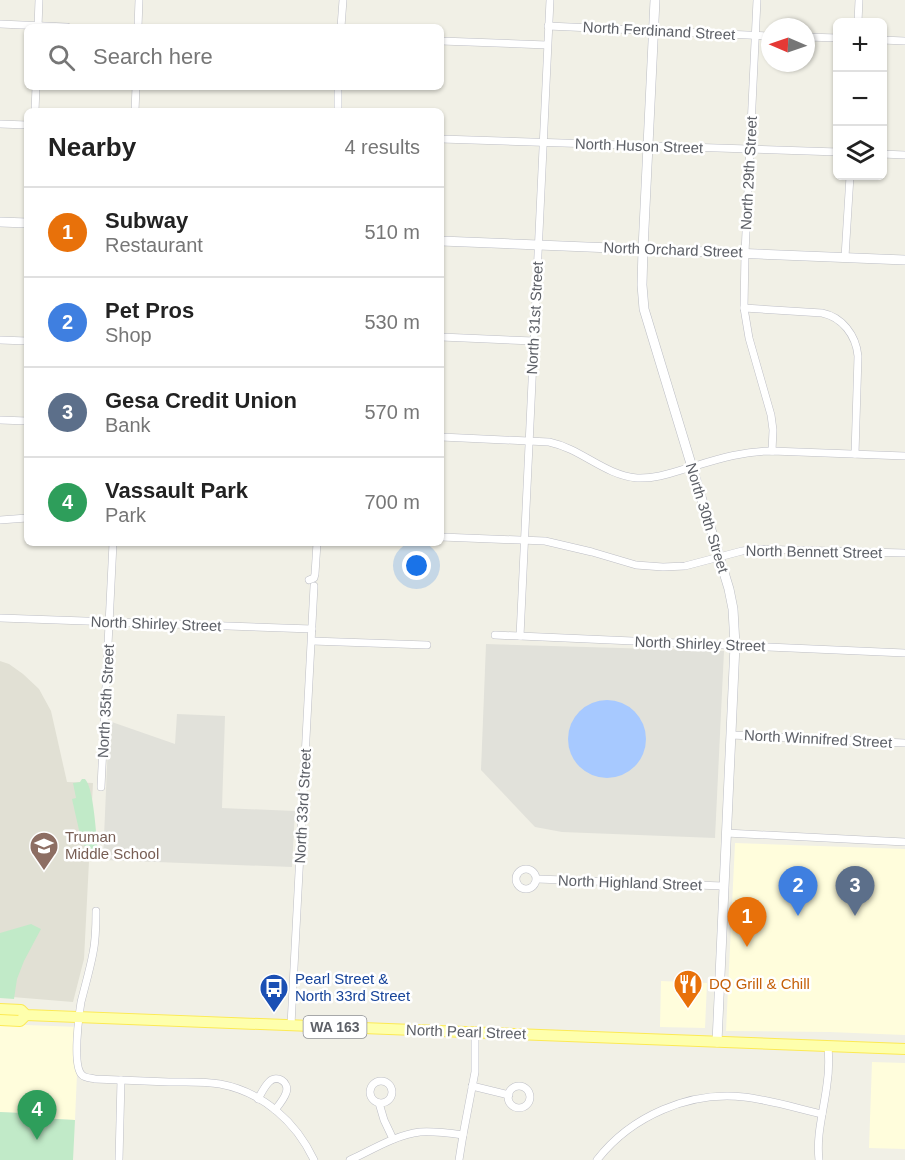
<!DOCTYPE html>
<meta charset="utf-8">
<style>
body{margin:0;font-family:Helvetica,sans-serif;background:#f6f6f6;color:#222}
.controls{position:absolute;right:18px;top:18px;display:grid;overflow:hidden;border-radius:9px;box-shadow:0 2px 4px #0004}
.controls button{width:54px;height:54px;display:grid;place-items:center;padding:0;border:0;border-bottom:2px solid #e0e0e0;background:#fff;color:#222;font:30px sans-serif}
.compass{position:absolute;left:761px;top:18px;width:54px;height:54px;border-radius:50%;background:#fff;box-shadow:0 2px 4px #0004;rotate:272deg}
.you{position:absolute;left:417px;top:566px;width:21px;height:21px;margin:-15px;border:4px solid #fff;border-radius:50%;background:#1a73e8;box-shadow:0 0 0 9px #1a73e833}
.badge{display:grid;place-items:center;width:39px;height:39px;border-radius:50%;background:#0f766e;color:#fff;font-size:20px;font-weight:700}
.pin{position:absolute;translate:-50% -50px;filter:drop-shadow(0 2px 3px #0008)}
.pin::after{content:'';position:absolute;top:32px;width:21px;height:18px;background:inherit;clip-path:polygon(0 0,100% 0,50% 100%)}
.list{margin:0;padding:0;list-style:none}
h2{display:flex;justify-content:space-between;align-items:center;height:78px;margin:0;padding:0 24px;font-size:26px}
h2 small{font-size:20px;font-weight:400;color:#767676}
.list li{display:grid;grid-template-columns:39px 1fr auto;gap:18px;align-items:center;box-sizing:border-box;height:90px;padding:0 24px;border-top:2px solid #e0e0e0}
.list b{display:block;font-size:22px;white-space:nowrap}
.list p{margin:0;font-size:20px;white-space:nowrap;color:#767676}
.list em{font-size:20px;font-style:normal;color:#767676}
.icon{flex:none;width:33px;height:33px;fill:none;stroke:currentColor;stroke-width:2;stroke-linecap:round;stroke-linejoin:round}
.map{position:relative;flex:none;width:905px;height:1160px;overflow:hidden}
.search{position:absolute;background:#fff;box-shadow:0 2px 4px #0004;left:24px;top:24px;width:420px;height:66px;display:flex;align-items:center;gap:15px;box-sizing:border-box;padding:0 21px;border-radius:9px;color:#767676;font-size:22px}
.panel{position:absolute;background:#fff;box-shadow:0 2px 4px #0004;left:24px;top:108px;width:420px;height:438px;border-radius:9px}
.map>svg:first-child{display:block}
.commercial{fill:#fffddc}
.industrial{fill:#e1e1da}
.education{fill:#e1e0d4}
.green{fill:#c1eac8}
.water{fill:#a7c9ff}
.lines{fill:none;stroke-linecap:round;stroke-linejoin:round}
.street-casing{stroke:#bdbec5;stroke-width:8}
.secondary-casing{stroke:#bbbdc4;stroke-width:10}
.primary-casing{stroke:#fcea54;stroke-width:12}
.street{stroke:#fff;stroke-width:7}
.secondary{stroke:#fff;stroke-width:9}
.primary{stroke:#feffac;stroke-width:10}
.labels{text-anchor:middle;stroke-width:5;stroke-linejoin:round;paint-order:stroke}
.shield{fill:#fff;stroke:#8e9095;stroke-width:1.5}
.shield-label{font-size:14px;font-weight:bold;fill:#5d6067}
.street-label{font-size:15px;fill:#5d6067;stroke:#fff}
.education-label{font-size:15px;fill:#785e54;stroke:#fff;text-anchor:start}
.transit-label{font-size:15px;fill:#164399;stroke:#fff;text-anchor:start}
.food-label{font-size:15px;fill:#c56008;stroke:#fff;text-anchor:start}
</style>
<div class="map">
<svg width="905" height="1160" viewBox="0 0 905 1160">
<rect width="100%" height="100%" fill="#f1f0e6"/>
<g class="commercial">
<path d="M735,843L905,849V1035L829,1032L726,1031Z"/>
<path d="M661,981L707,983L705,1028L660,1027Z"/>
<path d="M0,1024L79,1027L75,1120L21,1117L20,1113L0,1112Z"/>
<path d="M872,1062L905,1063V1149L869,1148Z"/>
</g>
<g class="industrial">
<path d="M486,644L724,651L715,838L562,832L535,827L481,770Z"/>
<path d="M177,714L225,716L222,808L295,811L292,867L103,860L109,721L175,744Z"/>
</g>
<path class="education" d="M0,661L9,664L23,674L39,689L51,711L67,782L93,783L84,959L73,1002L0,996Z"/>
<g class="green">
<path d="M82,779H85C94,788 96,836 98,851L88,853L81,839L72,799L76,798L73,783L80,782Z"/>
<path d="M31,924L41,929L24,961L17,979L14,999L0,998V933Z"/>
<path d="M0,1112L21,1113V1117L75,1120L73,1160H0Z"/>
</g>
<circle class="water" cx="607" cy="739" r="39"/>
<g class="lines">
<g class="street-casing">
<g id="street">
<path d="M757,0L745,253L744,308L749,338L771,415L773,430L772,451"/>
<path d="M858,22L859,0"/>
<path d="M0,24L67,27"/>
<path d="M548,26L770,36"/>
<path d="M38,27L39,0"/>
<path d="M138,27L139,0"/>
<path d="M341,27L343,0"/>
<path d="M806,37L838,38"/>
<path d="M882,40L905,41"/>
<path d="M441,41L547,45"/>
<path d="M35,111L36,87"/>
<path d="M135,111L136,87"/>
<path d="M338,111V87"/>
<path d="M0,124L27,125"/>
<path d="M441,139L838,152"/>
<path d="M882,154L905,155"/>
<path d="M845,257L850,176"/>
<path d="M744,308L822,313C842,317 856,335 858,356L855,454"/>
<path d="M441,337L534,341"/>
<path d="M0,340L27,341"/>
<path d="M0,420L27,421"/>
<path d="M441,437L549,442C582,449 604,475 637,478C658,479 676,471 695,466C721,458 745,451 772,451L905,456"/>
<path d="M0,520L27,518"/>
<path d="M441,537L545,541L592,552L636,565L663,567L685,566L742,551L757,549L905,553"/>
<path d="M309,580L314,578L315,574L317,543"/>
<path d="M0,618L312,629"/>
<path d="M495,635L905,653"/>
<path d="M520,636L550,0"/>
<path d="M312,641L427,645"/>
<path d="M731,735L905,743"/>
<path d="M101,787L113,543"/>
<path d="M726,833L905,842"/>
<circle cx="526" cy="879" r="10"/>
<path d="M537,879L723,886"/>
<path d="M96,911C96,925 96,939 93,953C90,969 85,986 81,1002C79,1015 72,1066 82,1075C85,1078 91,1078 95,1079C120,1080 145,1081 169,1082C186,1082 204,1081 220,1084C263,1092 296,1122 314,1160"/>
<path d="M291,1025L314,586"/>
<circle cx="381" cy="1092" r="11"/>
<path d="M472,1086L509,1095"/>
<circle cx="519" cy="1097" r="11"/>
<path d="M258,1099C261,1094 264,1087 269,1082C277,1074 290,1082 286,1093C284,1099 279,1105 275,1110"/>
<path d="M379,1103L384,1120L393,1139"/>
<path d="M119,1160L121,1080"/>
<path d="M350,1160C372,1150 395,1135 420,1132C434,1131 449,1133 463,1135"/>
<path d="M459,1160L463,1135L475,1072V1033"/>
<path d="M597,1160C631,1116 689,1091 744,1097C770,1100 796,1108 822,1114"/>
<path d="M819,1160C816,1134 824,1110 827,1084C829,1072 829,1059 828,1046"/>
</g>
</g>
<g class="secondary-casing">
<g id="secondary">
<path d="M655,0L643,249L642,285L644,309L729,589L733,609L735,645L717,1042"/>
<path d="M0,222L27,223"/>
<path d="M441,241L905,260"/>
</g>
</g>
<g class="primary-casing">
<g id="primary">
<path d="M0,1009L21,1010L26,1015L905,1049"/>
<path d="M0,1020L20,1021L26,1015"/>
</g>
</g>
<use href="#street" class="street"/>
<use href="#secondary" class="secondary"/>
<use href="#primary" class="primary"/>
</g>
<defs>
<g id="school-pin" transform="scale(1.5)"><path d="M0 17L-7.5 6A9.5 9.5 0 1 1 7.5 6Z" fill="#8d6e63" stroke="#fff"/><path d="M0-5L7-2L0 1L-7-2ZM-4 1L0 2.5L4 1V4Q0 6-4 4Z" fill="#fff"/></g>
<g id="restaurant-pin" transform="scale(1.5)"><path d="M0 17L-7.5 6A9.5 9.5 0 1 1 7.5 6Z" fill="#e8710a" stroke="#fff"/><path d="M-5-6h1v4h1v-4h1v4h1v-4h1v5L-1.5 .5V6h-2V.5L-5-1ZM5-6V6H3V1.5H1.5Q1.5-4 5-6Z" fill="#fff"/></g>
<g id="bus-pin" transform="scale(1.5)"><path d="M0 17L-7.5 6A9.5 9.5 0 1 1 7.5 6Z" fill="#1a4fb4" stroke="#fff"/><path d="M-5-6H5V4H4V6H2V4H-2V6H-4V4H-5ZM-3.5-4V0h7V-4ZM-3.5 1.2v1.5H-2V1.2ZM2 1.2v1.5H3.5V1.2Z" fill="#fff"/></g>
</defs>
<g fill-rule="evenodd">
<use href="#school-pin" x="44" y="846"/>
<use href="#restaurant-pin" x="688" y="984"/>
<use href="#bus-pin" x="274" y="988"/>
</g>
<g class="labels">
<rect class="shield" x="303.5" y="1016" width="63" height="22" rx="4.5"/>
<g class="shield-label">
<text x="335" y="1032">WA 163</text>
</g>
<g class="street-label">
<text transform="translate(659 31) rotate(3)" y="5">North Ferdinand Street</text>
<text transform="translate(639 146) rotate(2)" y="5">North Huson Street</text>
<text transform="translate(749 173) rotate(-87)" y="5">North 29th Street</text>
<text transform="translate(673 250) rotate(2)" y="5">North Orchard Street</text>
<text transform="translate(535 318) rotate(-87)" y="5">North 31st Street</text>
<text transform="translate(707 518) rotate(73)" y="5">North 30th Street</text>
<text transform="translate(814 552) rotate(1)" y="5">North Bennett Street</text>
<text transform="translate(156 624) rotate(2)" y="5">North Shirley Street</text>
<text transform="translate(700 644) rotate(2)" y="5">North Shirley Street</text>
<text transform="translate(106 701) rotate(-87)" y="5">North 35th Street</text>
<text transform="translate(818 739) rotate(3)" y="5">North Winnifred Street</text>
<text transform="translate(303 806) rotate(-87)" y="5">North 33rd Street</text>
<text transform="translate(630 883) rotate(2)" y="5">North Highland Street</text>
<text transform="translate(466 1032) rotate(2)" y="5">North Pearl Street</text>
</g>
<g class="education-label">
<text x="65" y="842">Truman<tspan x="65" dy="17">Middle School</tspan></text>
</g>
<g class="transit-label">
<text x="295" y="984">Pearl Street &amp;<tspan x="295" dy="17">North 33rd Street</tspan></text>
</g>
<g class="food-label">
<text x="709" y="989">DQ Grill &amp; Chill</text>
</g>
</g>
</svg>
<div class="controls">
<button>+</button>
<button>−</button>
<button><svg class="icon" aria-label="layers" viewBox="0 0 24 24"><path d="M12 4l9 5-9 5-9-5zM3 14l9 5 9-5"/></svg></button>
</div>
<svg class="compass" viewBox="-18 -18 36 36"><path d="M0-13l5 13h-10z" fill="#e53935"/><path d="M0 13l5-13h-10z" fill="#767676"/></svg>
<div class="you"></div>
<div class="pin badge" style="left:747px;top:947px;background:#e8710a">1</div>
<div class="pin badge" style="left:798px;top:916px;background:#3f7fe0">2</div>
<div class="pin badge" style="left:855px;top:916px;background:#5c6f8a">3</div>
<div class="pin badge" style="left:37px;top:1140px;background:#2e9e5b">4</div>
<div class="search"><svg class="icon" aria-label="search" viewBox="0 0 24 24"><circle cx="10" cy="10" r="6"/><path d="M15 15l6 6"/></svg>Search here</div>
<section class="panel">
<h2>Nearby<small>4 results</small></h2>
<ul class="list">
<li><span class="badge" style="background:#e8710a">1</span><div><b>Subway</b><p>Restaurant</p></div><em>510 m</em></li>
<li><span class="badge" style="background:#3f7fe0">2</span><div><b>Pet Pros</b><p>Shop</p></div><em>530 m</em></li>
<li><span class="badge" style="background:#5c6f8a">3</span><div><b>Gesa Credit Union</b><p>Bank</p></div><em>570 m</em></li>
<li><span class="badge" style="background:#2e9e5b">4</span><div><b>Vassault Park</b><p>Park</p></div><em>700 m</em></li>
</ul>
</section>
</div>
